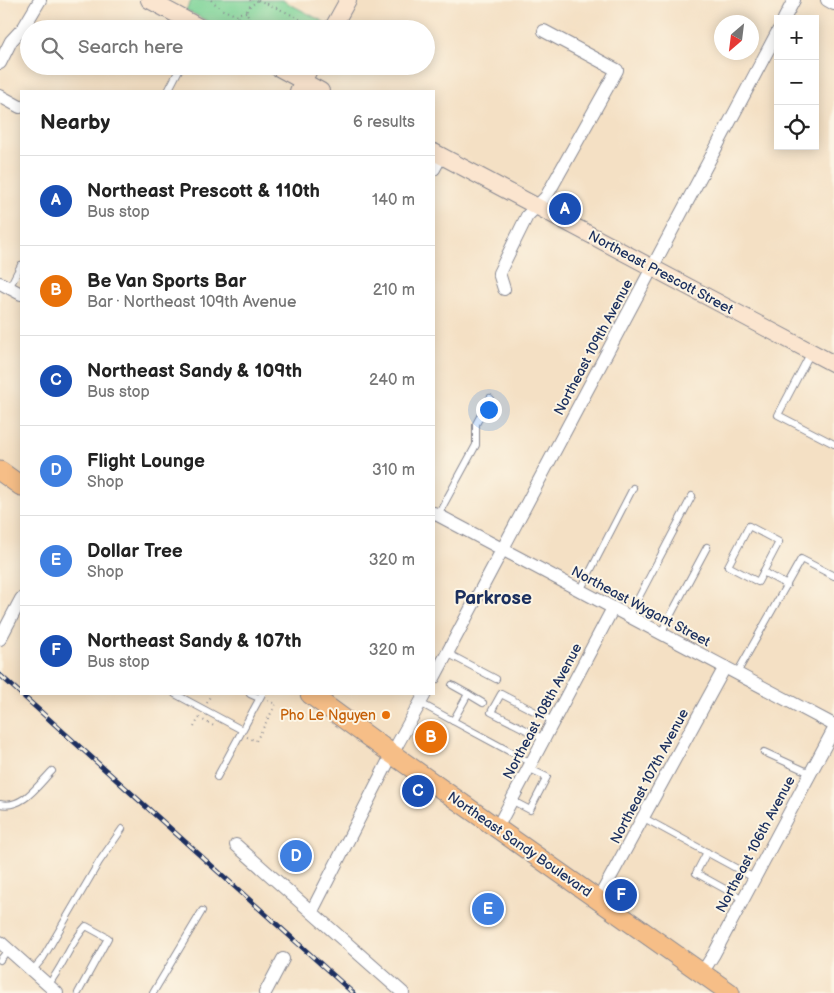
<!DOCTYPE html>
<meta charset="utf-8">
<style>
body{margin:0;font-family:"Balsamiq Sans",sans-serif;background:#f6f6f6;color:#222}
.controls{position:absolute;right:15px;top:15px;display:grid;overflow:hidden;border-radius:0px;box-shadow:0 2px 12px #0003}
.controls button{width:45px;height:45px;display:grid;place-items:center;padding:0;border:0;border-bottom:1px solid #e0e0e0;background:#fff;color:#222;font:25px sans-serif}
.compass{position:absolute;left:714px;top:15px;width:45px;height:45px;border-radius:50%;background:#fff;box-shadow:0 2px 12px #0003;rotate:208deg}
.you{position:absolute;left:488px;top:409px;width:18px;height:18px;margin:-12px;border:4px solid #fff;border-radius:50%;background:#1a73e8;box-shadow:0 0 0 8px #1a73e833}
.badge{display:grid;place-items:center;width:32px;height:32px;border-radius:50%;background:#0b8043;color:#fff;font-size:16px;font-weight:700}
.pin{position:absolute;translate:-50% -50%;border:2px solid #fff;box-shadow:0 1px 5px #0006}
.list{margin:0;padding:0;list-style:none}
h2{display:flex;justify-content:space-between;align-items:center;height:65px;margin:0;padding:0 20px;font-size:21px}
h2 small{font-size:16px;font-weight:400;color:#767676}
.list li{display:grid;grid-template-columns:32px 1fr auto;gap:15px;align-items:center;box-sizing:border-box;height:90px;padding:0 20px;border-top:1px solid #e0e0e0}
.list b{display:block;font-size:19px;white-space:nowrap}
.list p{margin:0;font-size:16px;white-space:nowrap;color:#767676}
.list em{font-size:16px;font-style:normal;color:#767676}
.icon{flex:none;width:28px;height:28px;fill:none;stroke:currentColor;stroke-width:2;stroke-linecap:round;stroke-linejoin:round}
.map{position:relative;flex:none;width:834px;height:993px;overflow:hidden}
.search{position:absolute;background:#fff;box-shadow:0 2px 12px #0003;left:20px;top:20px;width:415px;height:55px;display:flex;align-items:center;gap:12px;box-sizing:border-box;padding:0 18px;border-radius:28px;color:#767676;font-size:19px}
.panel{position:absolute;background:#fff;box-shadow:0 2px 12px #0003;left:20px;top:90px;width:415px;height:605px;border-radius:0px}
.map>svg:first-child{display:block}
.green{fill:#7cd397;stroke:#4c817a}
.lines{fill:none;stroke-linecap:round;stroke-linejoin:round}
.lane-casing{stroke:#888891;stroke-width:8}
.street-casing{stroke:#888891;stroke-width:14}
.secondary-casing{stroke:#888891;stroke-width:18}
.primary-casing{stroke:#888891;stroke-width:21}
.path{stroke:#888891;stroke-width:2;stroke-dasharray:1 4;stroke-linecap:butt}
.lane{stroke:#fff;stroke-width:6}
.street{stroke:#fff;stroke-width:12}
.secondary{stroke:#fbe5cf;stroke-width:16}
.primary{stroke:#f6be87;stroke-width:19}
.rail-casing{stroke:#1b2f5e;stroke-width:5}
.rail{stroke:#fcf5e5;stroke-width:3;stroke-dasharray:9;stroke-linecap:butt}
.food-dot{fill:#e8710a;stroke:#fcf5e5;stroke-width:2}
.labels{text-anchor:middle;stroke-width:4;stroke-linejoin:round;paint-order:stroke}
.street-label{font-size:14px;fill:#1b2f5e;stroke:#fcf5e5}
.food-label{font-size:14px;fill:#c56008;stroke:#fcf5e5;text-anchor:end}
.district-label{font-size:19px;font-weight:bold;fill:#1b2f5e;stroke:#fcf5e5}
</style>
<div class="map">
<svg width="834" height="993" viewBox="0 0 834 993">
<rect width="100%" height="100%" fill="#fcf5e5"/>
<filter id="ink" filterUnits="userSpaceOnUse"><feTurbulence type="fractalNoise" baseFrequency=".02" numOctaves="2"/><feDisplacementMap in="SourceGraphic" scale="10" xChannelSelector="R" yChannelSelector="G"/><feConvolveMatrix kernelMatrix="1 2 1 2 8 2 1 2 1" color-interpolation-filters="sRGB"/></filter>
<filter id="wash" filterUnits="userSpaceOnUse"><feTurbulence type="fractalNoise" baseFrequency=".0096" numOctaves="4" result="noise"/><feDisplacementMap in="SourceGraphic" scale="20" xChannelSelector="R" yChannelSelector="G"/><feGaussianBlur stdDeviation="1.12" result="paint"/><feColorMatrix in="noise" values="0 0 0 0 0 0 0 0 0 0 0 0 0 0 0 0 0 1.4 0 .05"/><feComposite in="paint" operator="in"/></filter>
<g filter="url(#wash)">
<rect width="100%" height="100%" fill="#f4e0c4"/>
<path class="green" d="M192,0H282L326,23L322,29H222L186,10Z"/>
</g>
<g filter="url(#ink)">
<g class="lines">
<g class="lane-casing">
<g id="lane">
<path d="M168,91L181,66"/>
<path d="M9,288L21,265"/>
<path d="M811,352L778,415L834,444"/>
<path d="M438,515L476,445V424L490,398"/>
<path d="M749,526L779,542L758,582L728,566Z"/>
<path d="M763,572L787,585"/>
<path d="M580,591L633,488"/>
<path d="M629,616L692,496"/>
<path d="M661,633L707,547"/>
<path d="M447,653L496,679"/>
<path d="M737,673L801,559L834,576"/>
<path d="M452,685L468,694"/>
<path d="M175,694L242,730"/>
<path d="M250,694L259,698"/>
<path d="M420,703L531,763"/>
<path d="M453,721L468,694L483,703"/>
<path d="M544,739L491,712L501,694L553,721"/>
<path d="M764,752L810,773"/>
<path d="M217,777L262,694"/>
<path d="M511,800L530,810L547,777L528,768"/>
<path d="M0,804C23,809 38,785 52,771"/>
<path d="M644,818L754,878"/>
<path d="M707,852L696,873L743,899"/>
<path d="M0,960L8,950"/>
<path d="M32,971L43,958L99,862L122,829"/>
<path d="M48,985C63,967 70,943 86,926L108,938L78,993"/>
<path d="M153,993L202,911"/>
</g>
</g>
<g class="street-casing">
<g id="street">
<path d="M827,0L834,4"/>
<path d="M784,19L794,0"/>
<path d="M0,63L11,41L24,27L40,0"/>
<path d="M0,96L20,107"/>
<path d="M434,169L441,156"/>
<path d="M0,283L21,294"/>
<path d="M504,289L499,273L527,216L546,197L617,70L544,31"/>
<path d="M434,513L834,725"/>
<path d="M0,639L21,599"/>
<path d="M434,678L778,31"/>
<path d="M497,828L613,608"/>
<path d="M236,845L403,993"/>
<path d="M598,900L725,667"/>
<path d="M312,911L392,754L425,694"/>
<path d="M0,942L57,993"/>
<path d="M702,973L714,954L834,729"/>
<path d="M265,993L283,959"/>
</g>
</g>
<g class="secondary-casing">
<g id="secondary">
<path d="M149,0L203,29"/>
<path d="M332,29L348,0"/>
<path d="M275,66L321,91"/>
<path d="M298,91L311,66"/>
<path d="M434,152L834,364"/>
</g>
</g>
<g class="primary-casing">
<g id="primary">
<path d="M0,471L21,486"/>
<path d="M310,694L392,754L730,993"/>
</g>
</g>
<g class="path">
<path d="M211,0L221,9L238,16"/>
<path d="M250,0L253,4L257,2V0"/>
<path d="M258,0C268,4 304,19 309,26"/>
<path d="M246,12L240,13L239,15V21L242,22H247L249,17L246,12L252,3"/>
<path d="M249,19L255,29"/>
<path d="M239,29L242,22"/>
<path d="M309,29V26L319,25"/>
<path d="M207,703L211,694"/>
<path d="M199,718L214,726"/>
<path d="M194,727L199,718"/>
<path d="M247,737L256,741L276,704L268,701"/>
</g>
<use href="#lane" class="lane"/>
<use href="#street" class="street"/>
<use href="#secondary" class="secondary"/>
<use href="#primary" class="primary"/>
<g class="rail-casing">
<path id="rail" d="M0,675L353,993"/>
</g>
<use href="#rail" class="rail"/>
</g>
</g>
<circle class="food-dot" cx="386" cy="715" r="5"/>
<g class="labels">
<g class="street-label">
<text transform="translate(661 272) rotate(28)" y="5">Northeast Prescott Street</text>
<text transform="translate(593 347) rotate(-62)" y="5">Northeast 109th Avenue</text>
<text transform="translate(641 606) rotate(28)" y="5">Northeast Wygant Street</text>
<text transform="translate(542 711) rotate(-62)" y="5">Northeast 108th Avenue</text>
<text transform="translate(649 776) rotate(-62)" y="5">Northeast 107th Avenue</text>
<text transform="translate(520 844) rotate(35)" y="5">Northeast Sandy Boulevard</text>
<text transform="translate(755 844) rotate(-62)" y="5">Northeast 106th Avenue</text>
</g>
<g class="food-label">
<text x="376" y="720">Pho Le Nguyen</text>
</g>
<g class="district-label">
<text x="493" y="604">Parkrose</text>
</g>
</g>
</svg>
<div class="controls">
<button>+</button>
<button>−</button>
<button><svg class="icon" aria-label="locate" viewBox="0 0 24 24"><circle cx="12" cy="12" r="6"/><path d="M12 2v4M12 18v4M2 12h4M18 12h4"/></svg></button>
</div>
<svg class="compass" viewBox="-18 -18 36 36"><path d="M0-13l5 13h-10z" fill="#e53935"/><path d="M0 13l5-13h-10z" fill="#767676"/></svg>
<div class="you"></div>
<div class="pin badge" style="left:565px;top:209px;background:#1a4fb4">A</div>
<div class="pin badge" style="left:431px;top:737px;background:#e8710a">B</div>
<div class="pin badge" style="left:418px;top:791px;background:#1a4fb4">C</div>
<div class="pin badge" style="left:296px;top:856px;background:#3f7fe0">D</div>
<div class="pin badge" style="left:488px;top:909px;background:#3f7fe0">E</div>
<div class="pin badge" style="left:621px;top:895px;background:#1a4fb4">F</div>
<div class="search"><svg class="icon" aria-label="search" viewBox="0 0 24 24"><circle cx="10" cy="10" r="6"/><path d="M15 15l6 6"/></svg>Search here</div>
<section class="panel">
<h2>Nearby<small>6 results</small></h2>
<ul class="list">
<li><span class="badge" style="background:#1a4fb4">A</span><div><b>Northeast Prescott &amp; 110th</b><p>Bus stop</p></div><em>140 m</em></li>
<li><span class="badge" style="background:#e8710a">B</span><div><b>Be Van Sports Bar</b><p>Bar · Northeast 109th Avenue</p></div><em>210 m</em></li>
<li><span class="badge" style="background:#1a4fb4">C</span><div><b>Northeast Sandy &amp; 109th</b><p>Bus stop</p></div><em>240 m</em></li>
<li><span class="badge" style="background:#3f7fe0">D</span><div><b>Flight Lounge</b><p>Shop</p></div><em>310 m</em></li>
<li><span class="badge" style="background:#3f7fe0">E</span><div><b>Dollar Tree</b><p>Shop</p></div><em>320 m</em></li>
<li><span class="badge" style="background:#1a4fb4">F</span><div><b>Northeast Sandy &amp; 107th</b><p>Bus stop</p></div><em>320 m</em></li>
</ul>
</section>
</div>
